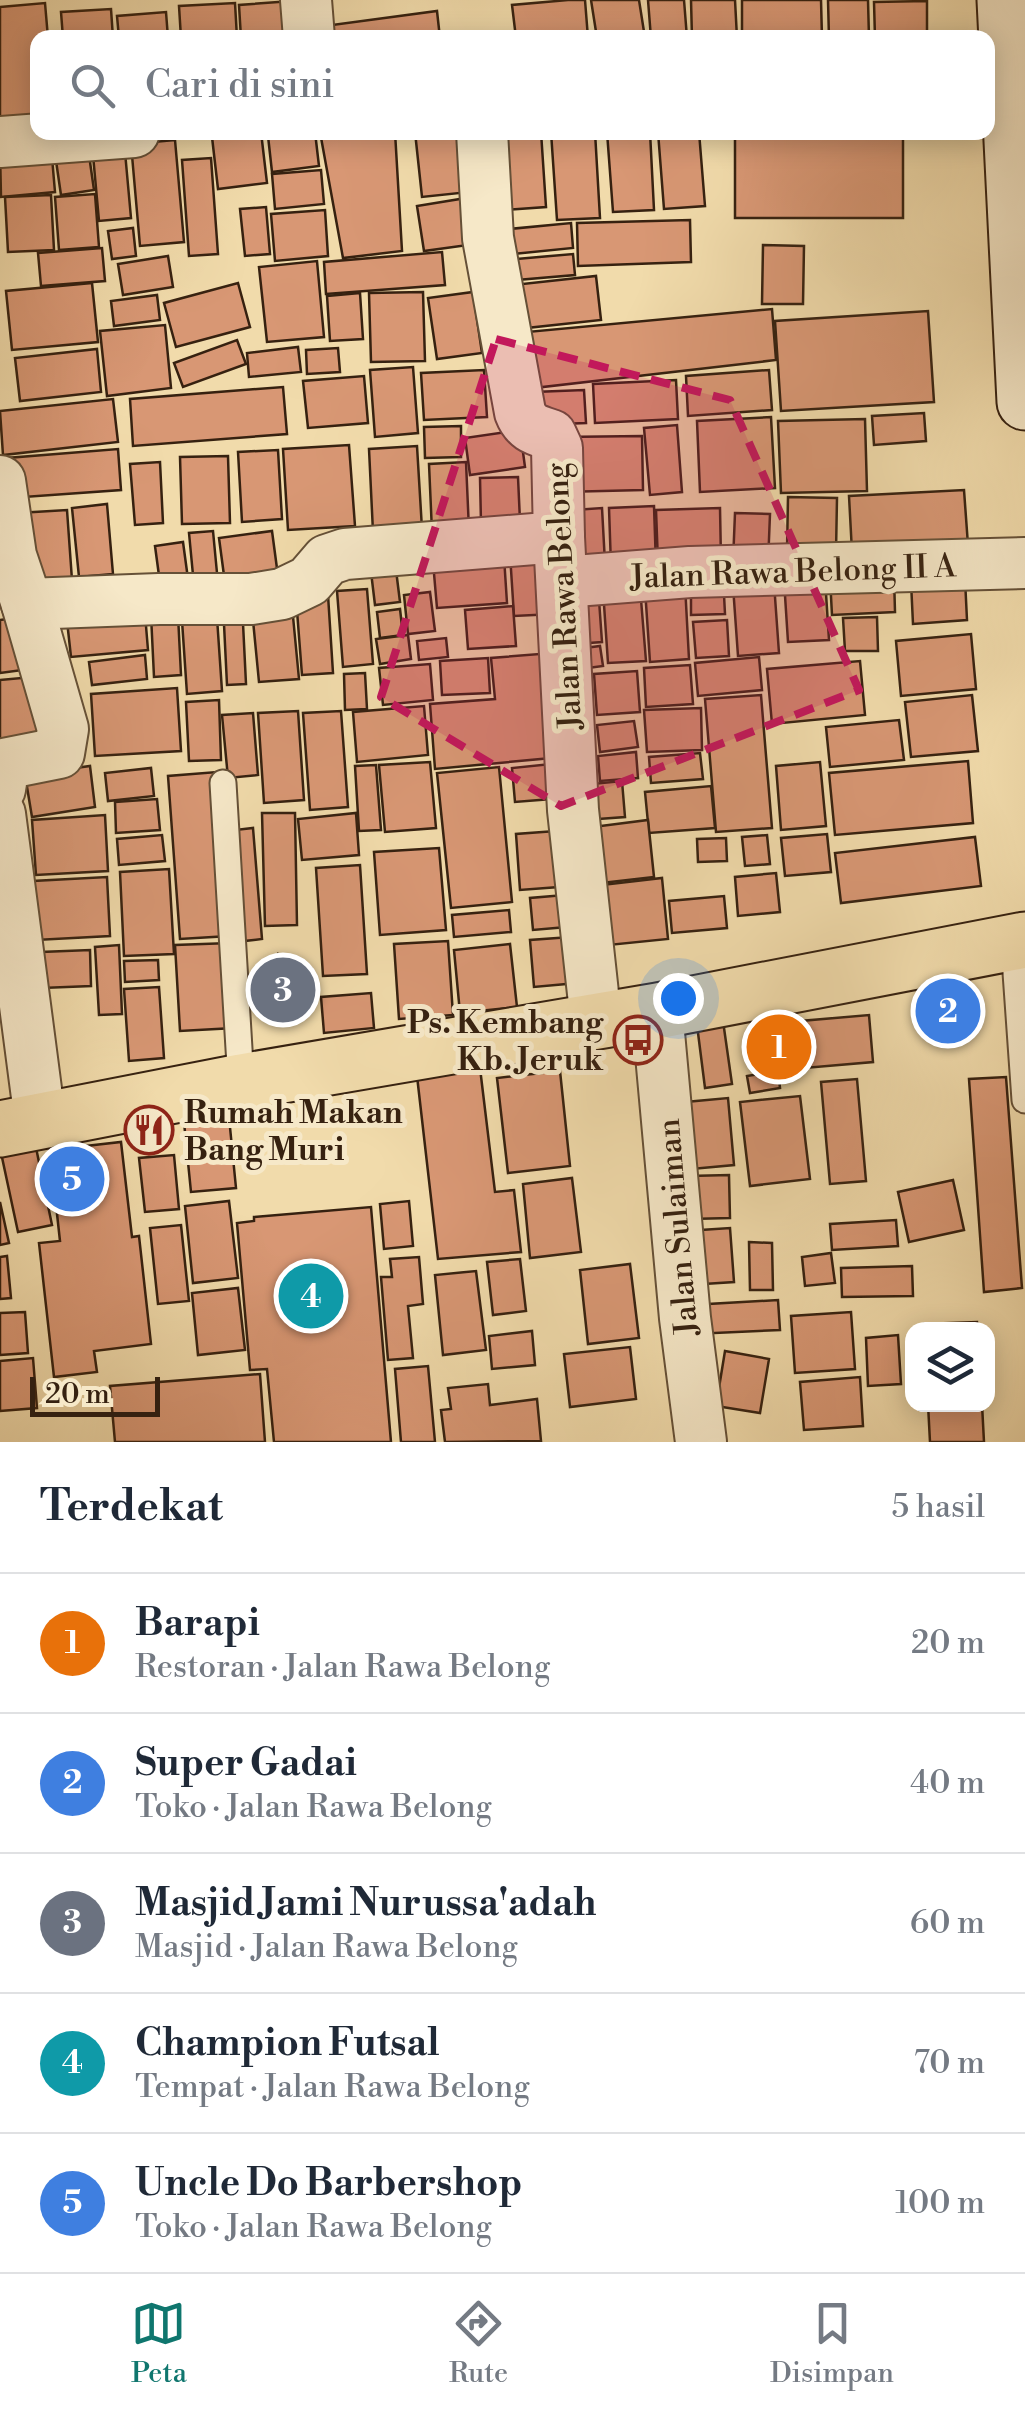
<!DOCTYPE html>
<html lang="id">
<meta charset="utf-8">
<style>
body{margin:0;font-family:"Libre Bodoni",serif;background:#f2f2f3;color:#1f2937}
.controls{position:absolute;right:30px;bottom:30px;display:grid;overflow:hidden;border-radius:20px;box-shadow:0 5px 25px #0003}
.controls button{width:90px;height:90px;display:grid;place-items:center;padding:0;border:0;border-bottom:2px solid #e0e1e3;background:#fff;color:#1f2937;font:50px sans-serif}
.scale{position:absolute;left:30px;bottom:25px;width:130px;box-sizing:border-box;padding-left:10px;border:5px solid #362110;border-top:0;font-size:28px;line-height:35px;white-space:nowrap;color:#362110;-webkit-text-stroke:8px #f6e8c8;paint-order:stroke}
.you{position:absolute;left:678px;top:998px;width:35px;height:35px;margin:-25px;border:8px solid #fff;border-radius:50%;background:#1a73e8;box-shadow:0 0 0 15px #1a73e833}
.badge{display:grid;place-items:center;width:65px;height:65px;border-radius:50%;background:#0f766e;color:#fff;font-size:32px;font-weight:700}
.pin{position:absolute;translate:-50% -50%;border:5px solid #fff;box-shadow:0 2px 10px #0006}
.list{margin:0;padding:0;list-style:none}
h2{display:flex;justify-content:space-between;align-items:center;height:130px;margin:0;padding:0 40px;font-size:42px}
h2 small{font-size:32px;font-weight:400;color:#747a83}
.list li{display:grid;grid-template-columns:65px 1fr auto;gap:30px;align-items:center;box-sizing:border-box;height:140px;padding:0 40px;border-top:2px solid #e0e1e3}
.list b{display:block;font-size:38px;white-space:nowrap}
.list p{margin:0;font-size:32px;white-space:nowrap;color:#747a83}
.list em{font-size:32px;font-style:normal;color:#747a83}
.icon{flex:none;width:55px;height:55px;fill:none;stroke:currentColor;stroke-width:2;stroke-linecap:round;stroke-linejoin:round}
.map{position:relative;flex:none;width:1025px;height:1442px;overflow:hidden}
.search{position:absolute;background:#fff;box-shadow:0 5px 25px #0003;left:30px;right:30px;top:30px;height:110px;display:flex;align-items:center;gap:25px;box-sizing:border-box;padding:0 35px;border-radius:20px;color:#747a83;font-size:38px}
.sheet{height:830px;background:#fff}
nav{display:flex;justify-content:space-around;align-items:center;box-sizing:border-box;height:140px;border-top:2px solid #e0e1e3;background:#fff;font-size:28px;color:#747a83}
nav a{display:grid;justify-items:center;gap:5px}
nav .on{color:#0f766e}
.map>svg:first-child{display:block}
.building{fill:#d89774;stroke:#362110;stroke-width:2.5}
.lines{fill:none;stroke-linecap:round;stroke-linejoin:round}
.lane-casing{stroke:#655037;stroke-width:29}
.street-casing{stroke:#655037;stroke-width:54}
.secondary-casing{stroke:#362110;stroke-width:59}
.primary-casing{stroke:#362110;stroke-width:59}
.lane{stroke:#f6e8c8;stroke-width:25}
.street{stroke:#f6e8c8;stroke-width:50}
.secondary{stroke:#f6e8c8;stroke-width:55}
.primary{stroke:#f1dbab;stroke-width:55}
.marked{fill:#c2185b;fill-opacity:0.2;stroke:#c2185b;stroke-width:8;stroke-dasharray:20 12;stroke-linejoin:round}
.labels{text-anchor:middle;stroke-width:10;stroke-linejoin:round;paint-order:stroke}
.street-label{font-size:32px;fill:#362110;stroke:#f6e8c8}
.poi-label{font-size:32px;font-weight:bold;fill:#362110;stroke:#f6e8c8;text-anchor:end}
</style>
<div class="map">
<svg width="1025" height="1442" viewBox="0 0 1025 1442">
<rect width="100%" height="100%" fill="#f1dbab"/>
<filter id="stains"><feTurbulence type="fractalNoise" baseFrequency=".002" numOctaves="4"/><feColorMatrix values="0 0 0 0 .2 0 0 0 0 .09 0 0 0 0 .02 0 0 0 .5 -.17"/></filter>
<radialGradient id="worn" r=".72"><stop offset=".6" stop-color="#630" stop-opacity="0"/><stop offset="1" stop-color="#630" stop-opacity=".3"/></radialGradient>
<g class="building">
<path d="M568,0H585L588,38H516L512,5Z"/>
<path d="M591,0H639L645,38H597Z"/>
<path d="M648,0H684L687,38H651Z"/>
<path d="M691,0H735L737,38H692Z"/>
<path d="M742,0H821L822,38H742Z"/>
<path d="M828,0H868L869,38H829Z"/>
<path d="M292,1L295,38H241L239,5Z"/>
<path d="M927,1V38H875L874,2Z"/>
<path d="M45,3L48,38H38V115L0,119V7Z"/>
<path d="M235,3L237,38H181L179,6Z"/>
<path d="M111,9L113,38H63L61,12Z"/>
<path d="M437,11L440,38H318L317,27Z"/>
<path d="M166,12L168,38H119L117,16Z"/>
<path d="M251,132H261L267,183L218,189L212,137Z"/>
<path d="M293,132H315L319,166L272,172L268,136Z"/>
<path d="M320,132H395L402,251L343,258Z"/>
<path d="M415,132H477L479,191L422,197Z"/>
<path d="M486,132H541L546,207L491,211Z"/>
<path d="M551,132H595L600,218L557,220Z"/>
<path d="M607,132H650L654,210L613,212Z"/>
<path d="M658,132H699L705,206L664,209Z"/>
<rect x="735" y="132" width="168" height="86"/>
<path d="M175,140L184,242L140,246L131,144Z"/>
<path d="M87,141L94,190L61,195L54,147Z"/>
<path d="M124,141L131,218L99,221L92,144Z"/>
<path d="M51,146L55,192L1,197L0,151Z"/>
<path d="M211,158L218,254L189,256L182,160Z"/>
<path d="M321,170L324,204L275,209L272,174Z"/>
<path d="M95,194L99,247L59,250L55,197Z"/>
<path d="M51,195L54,250L8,252L5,197Z"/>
<path d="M460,199L468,245L424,251L417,206Z"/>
<path d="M266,207L270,254L245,256L240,209Z"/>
<path d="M325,210L328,256L275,261L271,214Z"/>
<path d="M690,220L691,262L578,266L577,223Z"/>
<path d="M571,223L573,248L502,255L499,230Z"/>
<path d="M133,228L136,256L112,259L108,231Z"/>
<path d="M763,245L804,246L803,304H762Z"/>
<path d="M102,248L105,281L41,286L38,253Z"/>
<path d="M442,252L445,285L326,294L324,262Z"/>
<path d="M573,254L575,275L506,281L504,260Z"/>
<path d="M168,256L173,287L123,295L118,264Z"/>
<path d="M317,261L324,337L267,342L259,267Z"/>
<path d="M596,276L601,320L517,329L513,285Z"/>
<path d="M92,283L98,342L12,350L6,291Z"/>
<path d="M238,283L250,327L176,347L164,303Z"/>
<path d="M423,292L425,361L371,362L369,293Z"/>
<path d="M473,292L482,353L437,359L428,298Z"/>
<path d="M360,293L363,339L330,341L327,296Z"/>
<path d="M157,295L160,320L114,326L111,301Z"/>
<path d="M772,309L776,360L525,389L516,333Z"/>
<path d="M928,311L934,402L781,411L775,321Z"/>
<path d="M165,325L171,388L107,396L100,331Z"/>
<path d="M237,340L246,364L183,387L174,363Z"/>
<path d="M298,347L301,372L249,377L247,353Z"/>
<path d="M338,348L340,372L307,374L306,350Z"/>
<path d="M97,349L101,392L20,401L15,358Z"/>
<path d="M413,367L418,433L375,437L370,370Z"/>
<path d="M484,370L487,417L424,420L421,373Z"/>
<path d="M769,370L772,410L688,416L686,376Z"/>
<path d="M364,376L368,423L308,428L303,381Z"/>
<path d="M676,380L678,419L595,423L593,384Z"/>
<path d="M283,387L287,434L133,446L130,399Z"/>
<path d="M584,390L586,423L535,425L534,392Z"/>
<path d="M113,399L118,442L3,455L0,411Z"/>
<path d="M924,413L926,441L874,445L872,416Z"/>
<path d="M771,417L775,488L700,492L697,421Z"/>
<path d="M865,419L867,491L781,493L778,421Z"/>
<path d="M677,425L682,492L650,495L644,428Z"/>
<path d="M461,426V457L425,458L424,427Z"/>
<path d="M520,430L525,467L470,475L465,438Z"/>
<path d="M642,436L643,490L562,492L561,437Z"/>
<path d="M349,445L355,526L288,530L283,449Z"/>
<path d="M417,446L422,529L373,532L369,449Z"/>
<path d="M118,449L121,490L10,498L7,458Z"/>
<path d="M278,450L282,519L242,522L238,452Z"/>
<path d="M228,456L230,523L182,524L180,457Z"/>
<path d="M160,462L163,523L135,525L130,464Z"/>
<path d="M466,462L469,530L432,532L429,464Z"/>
<path d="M518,477L520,521L481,523L480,478Z"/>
<path d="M964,490L968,545L852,552L849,496Z"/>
<path d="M788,497L837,498L836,552L787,550Z"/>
<path d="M107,504L113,574L79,577L72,508Z"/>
<path d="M654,506L656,565L611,566L609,508Z"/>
<path d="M602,508L605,563L563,566L560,511Z"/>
<path d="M720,508L721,560L658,563L656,510Z"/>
<path d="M67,510L72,580L23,584L18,513Z"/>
<path d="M735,513L770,514L768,564L733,562Z"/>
<path d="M213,531L217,573L193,575L189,533Z"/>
<path d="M272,531L278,576L225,583L219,538Z"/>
<path d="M183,542L188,579L160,583L155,546Z"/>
<path d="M549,551L554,614L514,616L510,554Z"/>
<path d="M504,557L507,603L437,608L433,562Z"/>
<path d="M396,570L400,602L375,605L371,572Z"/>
<path d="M723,576L725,614L691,615V579Z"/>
<path d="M894,576L895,612L832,615L830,578Z"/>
<path d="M825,578L829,640L788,642L784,580Z"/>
<path d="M965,579L967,620L913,624L911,582Z"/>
<path d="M774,583L779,653L738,656L733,586Z"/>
<path d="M685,585L689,659L650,662L645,589Z"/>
<path d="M598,586L602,642L575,644L569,588Z"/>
<path d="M640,587L646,661L608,663L603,590Z"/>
<path d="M367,589L373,664L343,667L337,591Z"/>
<path d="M430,592L435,631L408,634L404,595Z"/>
<path d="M328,595L333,673L302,675L296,598Z"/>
<path d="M216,603L222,691L187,694L181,606Z"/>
<path d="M242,603L246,684L227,685L223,604Z"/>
<path d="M292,606L299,679L259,682L252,610Z"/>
<path d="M513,606L516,646L468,649L465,610Z"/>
<path d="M400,609L403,635L380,638L377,612Z"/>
<path d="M145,614L148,650L71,657L67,621Z"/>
<path d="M151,615H178L181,675L154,677Z"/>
<path d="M22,617L30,669L0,673V620Z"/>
<path d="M877,617L878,651H845L843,618Z"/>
<path d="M727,620L729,656L696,658L693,622Z"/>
<path d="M971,634L976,689L901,696L896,641Z"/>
<path d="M408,635L411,659L380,664L376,639Z"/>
<path d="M446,638L448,657L419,660L417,641Z"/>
<path d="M600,646L603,666L580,669L577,649Z"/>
<path d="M552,653L562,757L435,769L430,704L495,699L491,658Z"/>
<path d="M145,655L147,679L92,685L89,662Z"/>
<path d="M759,657L762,690L698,696L695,663Z"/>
<path d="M488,658L490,693L442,695L440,661Z"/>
<path d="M860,661L865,715L772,724L767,669Z"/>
<path d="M430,664L433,700L383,705L379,668Z"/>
<path d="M690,665L693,704L646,707L644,668Z"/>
<path d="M637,671L640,712L597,715L594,674Z"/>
<path d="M365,673L367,709L345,710L344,674Z"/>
<path d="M32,677L39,739L0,743V680Z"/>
<path d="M177,688L181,751L95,756L91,694Z"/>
<path d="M761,695L772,828L716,832L705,699Z"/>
<path d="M972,695L978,751L911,757L905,702Z"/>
<path d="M219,700L221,760L189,761L186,702Z"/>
<path d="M424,706L428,755L357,762L353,712Z"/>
<path d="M701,708L702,750L647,752L644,710Z"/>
<path d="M298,711L304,800L264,803L258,713Z"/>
<path d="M341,711L348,807L310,810L303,713Z"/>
<path d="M253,713L258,775L228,778L222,715Z"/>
<path d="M899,720L904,760L830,767L826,727Z"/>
<path d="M634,721L638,747L600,752L597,725Z"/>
<path d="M636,752L638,778L600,781L598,756Z"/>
<path d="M700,753L703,779L651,783L649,757Z"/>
<path d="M968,761L973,823L835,835L829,773Z"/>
<path d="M430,762L436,828L385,832L379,765Z"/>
<path d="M820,762L826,826L781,830L776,766Z"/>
<path d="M561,763L564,798L515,802L512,768Z"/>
<path d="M376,765L381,830L359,831L355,766Z"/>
<path d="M90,766L95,807L32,817L25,775Z"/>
<path d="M499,767L512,902L451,908L437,773Z"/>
<path d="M151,768L154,796L108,801L105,773Z"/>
<path d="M217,772L229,936L180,939L168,776Z"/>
<path d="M622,781L625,817L585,820L582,785Z"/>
<path d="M711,786L715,828L649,833L645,792Z"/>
<path d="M157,799L160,830L116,833L115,802Z"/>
<path d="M262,813H295L297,925L265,926Z"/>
<path d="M356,813L359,855L302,860L298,819Z"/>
<path d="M105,815L108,871L36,875L32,820Z"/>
<path d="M648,820L654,877L584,885L577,829Z"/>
<path d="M253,828L262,939L244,941L235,830Z"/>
<path d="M569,830L572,886L520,890L516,834Z"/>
<path d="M827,834L831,872L785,876L781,838Z"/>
<path d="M162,835L165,861L119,865L117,839Z"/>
<path d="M767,835L770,864L745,866L742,837Z"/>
<path d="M975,837L981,886L841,903L835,853Z"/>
<path d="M726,838L727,861L698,862L697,839Z"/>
<path d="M439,848L446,930L380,935L374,852Z"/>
<path d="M360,865L367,974L323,976L316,868Z"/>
<path d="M169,869L174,954L124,956L120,872Z"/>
<path d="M776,873L780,912L738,916L735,877Z"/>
<path d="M107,877L110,936L36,940L33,881Z"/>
<path d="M662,878L668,939L599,946L593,886Z"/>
<path d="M576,894L578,926L533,930L530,898Z"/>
<path d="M724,896L727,928L672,933L669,901Z"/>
<path d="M509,910L511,932L454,937L452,915Z"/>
<path d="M584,936L588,982L534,987L530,940Z"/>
<path d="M448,941L453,1015L399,1019L394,944Z"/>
<path d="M230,943L234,1028L180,1031L175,945Z"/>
<path d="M510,944L517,1007L460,1013L454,950Z"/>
<path d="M119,945L122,1014L99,1015L95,947Z"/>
<path d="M90,950L91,986L42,988L41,952Z"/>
<path d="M278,954L311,968L289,1025L256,1011Z"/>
<path d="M158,960L159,980L125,982L124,961Z"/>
<path d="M159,987L164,1058L129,1061L124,989Z"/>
<path d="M371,993L374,1028L324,1033L321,997Z"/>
<path d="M869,1015L873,1062L793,1069L789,1022Z"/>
<path d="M723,1021L732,1084L705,1088L697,1025Z"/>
<path d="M480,1068L495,1192L514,1190L521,1252L438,1259L417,1076Z"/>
<path d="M560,1071L570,1166L508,1173L497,1078Z"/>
<path d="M778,1071L780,1088L750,1093L747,1076Z"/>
<path d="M1006,1077L1022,1288L984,1292L969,1079Z"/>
<path d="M857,1079L866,1181L830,1184L821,1082Z"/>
<path d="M800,1096L810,1179L750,1186L740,1102Z"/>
<path d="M728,1098L734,1165L681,1170L675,1103Z"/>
<path d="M228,1107L236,1188L191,1192L183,1112Z"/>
<path d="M34,1138L52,1225L18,1232L0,1148Z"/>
<path d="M121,1142L132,1237L139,1236L151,1344L94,1351L97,1372L54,1377L39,1243L60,1241L50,1150Z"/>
<path d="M174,1155L179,1209L145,1212L139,1158Z"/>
<path d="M729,1175L730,1218L690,1219L689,1176Z"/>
<path d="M572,1178L581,1252L530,1258L523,1184Z"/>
<path d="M953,1180L964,1230L909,1242L898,1192Z"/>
<path d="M229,1201L238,1278L193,1283L185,1206Z"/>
<path d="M409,1201L413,1246L384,1249L380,1204Z"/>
<path d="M0,1202L9,1243L0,1245Z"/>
<path d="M371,1207L391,1442H274L267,1369L250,1370L237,1223L254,1221V1217Z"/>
<path d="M896,1220L898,1246L832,1250L830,1224Z"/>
<path d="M181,1225L189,1301L158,1304L150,1228Z"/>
<path d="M730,1228L734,1282L689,1285L686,1231Z"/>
<path d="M749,1242L772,1243L773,1290H750Z"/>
<path d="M831,1253L835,1283L805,1286L802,1257Z"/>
<path d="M7,1256L11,1298L0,1299V1257Z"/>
<path d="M419,1257L423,1304L408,1306L413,1358L388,1360L381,1277H392L390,1259Z"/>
<path d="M520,1259L526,1311L493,1315L487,1262Z"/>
<path d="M630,1264L639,1338L588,1344L580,1270Z"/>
<path d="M912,1266L913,1296L842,1297L841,1268Z"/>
<path d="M476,1271L486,1350L443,1355L435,1275Z"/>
<path d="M238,1288L245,1350L198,1355L192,1293Z"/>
<path d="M778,1300L780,1330L693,1334L691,1305Z"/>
<path d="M25,1312L28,1353L0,1355V1313Z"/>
<path d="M851,1312L855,1369L795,1373L791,1316Z"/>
<path d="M977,1322L978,1330H924V1324Z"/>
<path d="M532,1331L535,1365L492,1369L489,1336Z"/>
<path d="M898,1335L901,1384L868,1386L866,1338Z"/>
<path d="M630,1347L636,1399L570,1407L564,1354Z"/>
<path d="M725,1351L769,1359L760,1413L716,1406Z"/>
<path d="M33,1358L37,1408L0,1411V1361Z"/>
<path d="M428,1366L435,1442H401L395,1369Z"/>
<path d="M260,1374L265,1442H115L110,1386Z"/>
<path d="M860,1377L863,1426L804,1430L800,1382Z"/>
<path d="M488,1384L490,1405L537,1399L541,1441L445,1442L441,1410L451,1409L448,1388Z"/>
<path d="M928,1404H982L984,1442H930Z"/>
</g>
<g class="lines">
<g class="lane-casing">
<g id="lane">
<path d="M223,783L241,1082"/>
<path d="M1014,944L1025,1100"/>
</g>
</g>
<g class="street-casing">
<g id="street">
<path d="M306,0L309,38"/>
<path d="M482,132L488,238L520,412C526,428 536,430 551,435L557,448L559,537L573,810L596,1021"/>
<path d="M0,142L134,132"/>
<path d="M0,481L11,556L27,604L63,729L59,753L4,764L0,789"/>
<path d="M562,582L690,572L1025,563"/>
<path d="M27,604L159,599H251L282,594L309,581L327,560L345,554L559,537"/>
<path d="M0,814L40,1120"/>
<path d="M657,1011L685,1318L701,1442"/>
</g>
</g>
<g class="secondary-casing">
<path id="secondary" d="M1005,0L1025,402"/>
</g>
<g class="primary-casing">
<path id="primary" d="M0,1129L241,1082L657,1011L1025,940"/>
</g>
<use href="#lane" class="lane"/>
<use href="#street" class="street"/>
<use href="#secondary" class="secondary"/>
<use href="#primary" class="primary"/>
</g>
<path class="marked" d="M496,339L730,400L859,690L561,806L381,697Z"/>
<defs>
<g id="bus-ring" transform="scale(2.5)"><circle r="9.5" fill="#f6e8c8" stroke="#8f2418" stroke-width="1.5"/><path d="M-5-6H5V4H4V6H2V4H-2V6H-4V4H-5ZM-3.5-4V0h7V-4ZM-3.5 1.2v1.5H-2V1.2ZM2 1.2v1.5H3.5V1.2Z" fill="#8f2418"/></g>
<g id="restaurant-ring" transform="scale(2.5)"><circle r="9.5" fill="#f6e8c8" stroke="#8f2418" stroke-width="1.5"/><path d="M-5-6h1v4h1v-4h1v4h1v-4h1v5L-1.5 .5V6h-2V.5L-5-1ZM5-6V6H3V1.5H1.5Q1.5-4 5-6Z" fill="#8f2418"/></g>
</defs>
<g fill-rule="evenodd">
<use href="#bus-ring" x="638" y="1040"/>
<use href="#restaurant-ring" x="149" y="1130"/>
</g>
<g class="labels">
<g class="street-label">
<text transform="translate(793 571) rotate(-2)" y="11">Jalan Rawa Belong II A</text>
<text transform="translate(563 596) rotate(-93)" y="11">Jalan Rawa Belong</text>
<text transform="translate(677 1227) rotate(-95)" y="11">Jalan Sulaiman</text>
</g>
<g class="poi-label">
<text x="603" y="1033">Ps. Kembang<tspan x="603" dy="37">Kb. Jeruk</tspan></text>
<text x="184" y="1123" text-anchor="start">Rumah Makan<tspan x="184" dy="37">Bang Muri</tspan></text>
</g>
</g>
<rect width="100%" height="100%" filter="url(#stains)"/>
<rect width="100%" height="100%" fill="url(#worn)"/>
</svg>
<div class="controls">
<button><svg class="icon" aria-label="layers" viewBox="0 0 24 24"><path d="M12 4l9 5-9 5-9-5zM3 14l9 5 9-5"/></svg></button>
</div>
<div class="scale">20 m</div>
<div class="you"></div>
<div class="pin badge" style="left:779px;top:1047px;background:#e8710a">1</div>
<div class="pin badge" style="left:948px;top:1011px;background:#3f7fe0">2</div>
<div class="pin badge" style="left:283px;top:990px;background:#6b7280">3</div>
<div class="pin badge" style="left:311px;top:1296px;background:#0f9aa8">4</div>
<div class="pin badge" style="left:72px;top:1179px;background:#3f7fe0">5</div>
<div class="search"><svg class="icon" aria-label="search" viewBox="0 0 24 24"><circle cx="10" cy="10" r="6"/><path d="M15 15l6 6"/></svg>Cari di sini</div>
</div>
<section class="sheet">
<h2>Terdekat<small>5 hasil</small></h2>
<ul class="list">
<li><span class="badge" style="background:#e8710a">1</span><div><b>Barapi</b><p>Restoran · Jalan Rawa Belong</p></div><em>20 m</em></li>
<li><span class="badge" style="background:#3f7fe0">2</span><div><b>Super Gadai</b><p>Toko · Jalan Rawa Belong</p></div><em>40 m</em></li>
<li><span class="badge" style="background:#6b7280">3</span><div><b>Masjid Jami Nurussa'adah</b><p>Masjid · Jalan Rawa Belong</p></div><em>60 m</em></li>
<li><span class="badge" style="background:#0f9aa8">4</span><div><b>Champion Futsal</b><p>Tempat · Jalan Rawa Belong</p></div><em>70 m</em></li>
<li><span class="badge" style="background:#3f7fe0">5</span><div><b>Uncle Do Barbershop</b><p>Toko · Jalan Rawa Belong</p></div><em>100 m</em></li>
</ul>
</section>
<nav>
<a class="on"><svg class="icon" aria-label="map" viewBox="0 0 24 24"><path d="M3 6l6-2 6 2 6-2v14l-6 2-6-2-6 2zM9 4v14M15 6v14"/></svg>Peta</a>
<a><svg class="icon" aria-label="directions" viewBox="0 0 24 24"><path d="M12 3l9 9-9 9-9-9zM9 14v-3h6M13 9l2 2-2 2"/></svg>Rute</a>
<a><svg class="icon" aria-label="saved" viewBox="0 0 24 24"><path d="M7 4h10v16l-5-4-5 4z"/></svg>Disimpan</a>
</nav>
